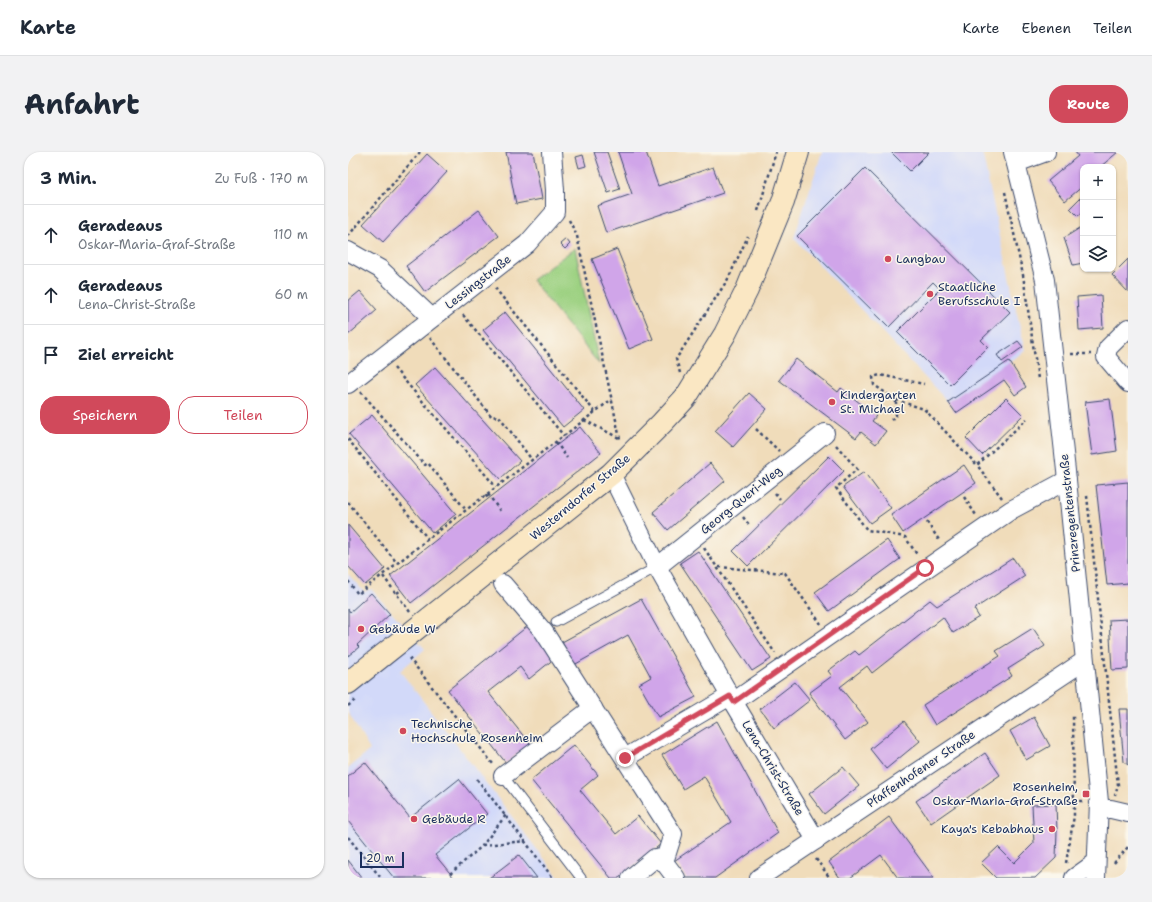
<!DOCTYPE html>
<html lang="de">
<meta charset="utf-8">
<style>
body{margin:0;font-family:"Shantell Sans",sans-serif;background:#f2f2f3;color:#1f2937}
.controls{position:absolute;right:12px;top:12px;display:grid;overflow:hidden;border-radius:8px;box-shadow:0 1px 3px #0004}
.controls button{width:36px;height:36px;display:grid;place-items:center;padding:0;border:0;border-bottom:1px solid #e0e1e3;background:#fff;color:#1f2937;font:20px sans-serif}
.scale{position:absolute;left:12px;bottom:10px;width:44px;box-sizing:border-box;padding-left:4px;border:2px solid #1b2f5e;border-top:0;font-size:11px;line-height:14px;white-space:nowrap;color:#1b2f5e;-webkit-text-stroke:3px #fbf7ec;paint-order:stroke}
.stop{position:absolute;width:12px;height:12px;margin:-9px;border:3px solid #d1495b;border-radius:50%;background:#fff}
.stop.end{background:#d1495b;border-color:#fff;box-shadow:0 1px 4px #0008}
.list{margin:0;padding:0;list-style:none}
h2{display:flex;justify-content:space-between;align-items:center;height:52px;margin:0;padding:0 16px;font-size:17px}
h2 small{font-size:13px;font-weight:400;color:#747a83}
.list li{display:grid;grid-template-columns:26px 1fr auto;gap:12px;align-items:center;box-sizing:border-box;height:60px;padding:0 16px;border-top:1px solid #e0e1e3}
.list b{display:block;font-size:15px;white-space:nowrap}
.list p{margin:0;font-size:13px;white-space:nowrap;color:#747a83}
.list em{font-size:13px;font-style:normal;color:#747a83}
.actions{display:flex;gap:8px;padding:12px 16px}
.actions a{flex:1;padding:9px 0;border:1px solid #d1495b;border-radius:16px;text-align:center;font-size:14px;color:#d1495b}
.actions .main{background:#d1495b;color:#fff}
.icon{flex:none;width:22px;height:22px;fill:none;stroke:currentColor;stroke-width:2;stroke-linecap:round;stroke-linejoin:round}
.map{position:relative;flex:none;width:780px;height:726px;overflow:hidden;border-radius:16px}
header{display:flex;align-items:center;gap:24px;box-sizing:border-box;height:56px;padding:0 20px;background:#fff;border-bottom:1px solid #e0e1e3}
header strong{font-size:19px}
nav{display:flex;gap:22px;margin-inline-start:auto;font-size:14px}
.intro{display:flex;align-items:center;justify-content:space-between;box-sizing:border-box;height:96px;padding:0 24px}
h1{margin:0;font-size:28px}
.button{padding:10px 18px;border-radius:16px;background:#d1495b;color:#fff;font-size:14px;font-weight:700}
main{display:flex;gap:24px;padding:0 24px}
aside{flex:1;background:#fff;border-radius:16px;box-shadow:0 1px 3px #0004}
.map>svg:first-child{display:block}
.built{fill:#d2d9f9}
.green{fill:#9dd182;stroke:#5c8070}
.building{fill:#d0a5e9}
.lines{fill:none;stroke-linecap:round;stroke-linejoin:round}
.lane-casing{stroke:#3b496c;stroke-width:11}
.street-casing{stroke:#3b496c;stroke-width:20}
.secondary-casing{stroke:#3b496c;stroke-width:24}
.path{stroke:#3b496c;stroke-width:2.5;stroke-dasharray:3 3;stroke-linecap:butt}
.lane{stroke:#fff;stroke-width:9}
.street{stroke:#fff;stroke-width:18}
.secondary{stroke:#fae7c3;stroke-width:22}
.route{stroke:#d1495b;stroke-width:5}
.poi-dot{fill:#d1495b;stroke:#fbf7ec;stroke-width:1.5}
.labels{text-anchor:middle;stroke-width:3;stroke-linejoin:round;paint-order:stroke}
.poi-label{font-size:12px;fill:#1b2f5e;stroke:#fbf7ec;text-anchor:start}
.street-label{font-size:12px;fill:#1b2f5e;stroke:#fbf7ec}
</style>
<header>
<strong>Karte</strong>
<nav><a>Karte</a><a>Ebenen</a><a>Teilen</a></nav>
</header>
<div class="intro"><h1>Anfahrt</h1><a class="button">Route</a></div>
<main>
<aside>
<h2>3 Min.<small>Zu Fuß · 170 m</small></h2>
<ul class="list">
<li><svg class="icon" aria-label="ahead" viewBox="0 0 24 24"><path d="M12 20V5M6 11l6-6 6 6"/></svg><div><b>Geradeaus</b><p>Oskar-Maria-Graf-Straße</p></div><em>110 m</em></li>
<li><svg class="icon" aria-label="ahead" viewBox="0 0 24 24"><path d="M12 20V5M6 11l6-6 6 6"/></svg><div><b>Geradeaus</b><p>Lena-Christ-Straße</p></div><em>60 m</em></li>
<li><svg class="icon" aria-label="arrive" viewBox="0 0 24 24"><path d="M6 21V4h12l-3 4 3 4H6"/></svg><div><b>Ziel erreicht</b></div></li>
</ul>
<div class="actions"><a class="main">Speichern</a><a>Teilen</a></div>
</aside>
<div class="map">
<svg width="780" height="726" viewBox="0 0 780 726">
<rect width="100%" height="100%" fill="#fbf7ec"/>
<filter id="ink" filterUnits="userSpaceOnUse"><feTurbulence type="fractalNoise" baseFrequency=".025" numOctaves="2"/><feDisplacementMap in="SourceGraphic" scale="8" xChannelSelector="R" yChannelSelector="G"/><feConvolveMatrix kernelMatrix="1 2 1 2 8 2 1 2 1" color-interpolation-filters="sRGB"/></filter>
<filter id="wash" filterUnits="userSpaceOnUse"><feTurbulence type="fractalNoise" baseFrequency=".012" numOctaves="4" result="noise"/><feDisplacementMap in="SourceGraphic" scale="16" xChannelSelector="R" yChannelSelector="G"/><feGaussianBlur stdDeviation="0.9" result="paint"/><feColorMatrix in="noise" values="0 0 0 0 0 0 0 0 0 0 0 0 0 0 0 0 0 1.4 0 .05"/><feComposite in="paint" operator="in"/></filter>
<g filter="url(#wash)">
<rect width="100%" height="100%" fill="#f0dcba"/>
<g class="built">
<path d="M474,0H634L677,199L600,250L446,86Z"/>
<path d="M0,422L16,440L23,437L77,497L52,519L211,726H0V616L22,598L0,560Z"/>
</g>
<path class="green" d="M227,96L251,212L184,128Z"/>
<g id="blocks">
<g class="building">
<path d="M158,0H185L194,47L168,52Z"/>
<path d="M246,0H259L272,37L260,41Z"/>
<path d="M270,0H298L310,34L365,15L375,41L258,81L249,54L284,42Z"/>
<path d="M543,0H581L562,19Z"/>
<path d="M727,0H770L752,15H735V34L717,49L700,29L730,4Z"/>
<path d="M79,2L99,20L35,90L15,72Z"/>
<path d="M235,3L238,14L231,16L228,5Z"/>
<path d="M517,16L662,160L633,188L640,195L602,233L549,180L592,137L585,130L541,175L449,84Z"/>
<path d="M734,44L735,60L730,64L722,56Z"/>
<path d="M131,58L151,84L77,140L58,114Z"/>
<path d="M735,74V111L725,113L716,86Z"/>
<path d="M218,87L222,92L217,97L212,92Z"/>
<path d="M269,97L305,187L281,197L244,107Z"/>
<path d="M780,107V140L764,123Z"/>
<path d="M12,139L29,158L0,183V149Z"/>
<path d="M753,143L755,176L731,178L729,145Z"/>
<path d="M157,160L236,258L215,275L135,178Z"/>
<path d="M670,189L675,195L654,210L649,203Z"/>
<path d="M448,207L490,240L493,236L528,264L524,269L538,279L528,292L513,280L508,286L431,228Z"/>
<path d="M661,209L678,235L667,243L656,228L608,261L600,250Z"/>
<path d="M87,215L172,309L152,327L67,233Z"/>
<path d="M401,241L419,257L385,295L367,279Z"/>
<path d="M658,246L675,263L634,303L618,286Z"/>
<path d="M762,247L769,299L744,303L737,250Z"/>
<path d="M24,263L108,362L85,381L1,282Z"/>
<path d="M232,275L253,301L63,451L42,424Z"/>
<path d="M481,304L496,319L400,414L385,399Z"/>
<path d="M362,311L377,329L320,378L305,360Z"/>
<path d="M616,313L628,331L555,381L543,363Z"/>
<path d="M516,320L543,356L522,371L495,335Z"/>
<path d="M780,330V431L759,433L748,333Z"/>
<path d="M0,373L37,417L17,433L0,414Z"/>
<path d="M539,388L552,407L481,459L467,440Z"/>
<path d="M350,399L423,507L404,519L332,411Z"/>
<path d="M665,406L677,424L626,457L631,465L605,481L595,465L524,521L519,514L492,535L520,570L497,588L461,541L484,524L480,519L507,499L511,503L582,448L589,454Z"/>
<path d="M23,441L42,462L9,493L11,495L0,504V457L2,460Z"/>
<path d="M293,447L348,545L310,565L291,532L303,525L280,483L226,513L214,490Z"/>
<path d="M780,467V517L764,518L761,468Z"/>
<path d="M181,473L207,506L181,527L172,515L140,540L182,592L158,611L100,538Z"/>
<path d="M685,476L697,494L660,517L664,524L587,573L575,553L652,504L648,499Z"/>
<path d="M447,530L462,548L426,576L412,557Z"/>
<path d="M771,557H780V613L776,610Z"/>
<path d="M686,565L702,594L678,608L662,579Z"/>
<path d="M369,569L430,681L367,726H338L326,709L383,670L356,624L335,637L314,603Z"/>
<path d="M556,569L572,589L538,617L522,597Z"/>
<path d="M226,593L250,623L232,638L268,682L290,664L313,692L271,726H263L183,628Z"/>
<path d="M637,601L652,623L583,671L568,649Z"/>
<path d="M17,610L62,666L111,627L139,662L87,703L106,726H46L0,669V624Z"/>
<path d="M495,615L511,634L476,662L461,642Z"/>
<path d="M708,652L709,679L708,706L687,726H648L633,711L650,695L666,711L686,691L684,653Z"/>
<path d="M541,665L586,726H550L533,703L502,726H492L481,710Z"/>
<path d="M171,703L189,726H141Z"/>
<path d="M0,708L14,726H0Z"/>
</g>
</g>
</g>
<g filter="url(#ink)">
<use href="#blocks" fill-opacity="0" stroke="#3b496c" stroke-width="1"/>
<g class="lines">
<g class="lane-casing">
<g id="lane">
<path d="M208,470L309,415"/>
<path d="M155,624L233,726"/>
</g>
</g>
<g class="street-casing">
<g id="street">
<path d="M665,0L697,128L719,328L751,650L748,726"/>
<path d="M668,11L698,0"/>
<path d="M0,99L32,117L84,166"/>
<path d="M780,176L760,196L758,205L780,231"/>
<path d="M0,232L179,92L207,60V38L204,0"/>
<path d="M263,322L309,415L382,544L468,688"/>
<path d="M309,415L477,281"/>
<path d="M155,432L196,480L325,682L316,710L328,726"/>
<path d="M385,550L663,358L719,328"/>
<path d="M277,606L382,544"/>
<path d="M155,624L245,556"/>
<path d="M751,657H763L780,661"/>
<path d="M283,726L307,706L316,710"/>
<path d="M411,726L736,509"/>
<path d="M726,726L747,711"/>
</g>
</g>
<g class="secondary-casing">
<path id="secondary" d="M0,531L263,322L314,271L338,245L377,182L399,138L435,50L450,0"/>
</g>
<g class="path">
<path d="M657,40L675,123L690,227"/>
<path d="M410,59L428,0"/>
<path d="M221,68L229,84L272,287"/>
<path d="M0,84L72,0"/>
<path d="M147,136L247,260"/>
<path d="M115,163L216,284"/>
<path d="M82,186L144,265L151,264L184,308"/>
<path d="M723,202H743"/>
<path d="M46,216L148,335"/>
<path d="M332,221L328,207L380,127L400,84"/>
<path d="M13,240L77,313L80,311L118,358"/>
<path d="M548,248L576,257L629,313"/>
<path d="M236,268L273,287"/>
<path d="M543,268L548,263V248L526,233L525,225L532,223L576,232"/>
<path d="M408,277L431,299"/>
<path d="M0,287L80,387"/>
<path d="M208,290L219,306"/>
<path d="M488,293L509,317L488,336L519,378L557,385L570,404"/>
<path d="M427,341L432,347"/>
<path d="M140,342L152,359"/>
<path d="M138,343L140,347"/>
<path d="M739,344L770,633L767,643"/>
<path d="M616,345L628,363"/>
<path d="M654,346L629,313L679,267"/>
<path d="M0,350L49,411"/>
<path d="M395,365L402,374"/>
<path d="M579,370L591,388"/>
<path d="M356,396L427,501"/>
<path d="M371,415L437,421L473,472"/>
<path d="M35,424L62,460"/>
<path d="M0,429L10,442L80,387L264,247"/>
<path d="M49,441L53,438"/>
<path d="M61,506L145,612"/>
<path d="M0,554L7,548"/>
<path d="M129,627L205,726"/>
<path d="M726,649H735"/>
<path d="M0,685L33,726"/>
<path d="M134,693L178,689"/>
<path d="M468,707L482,726"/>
<path d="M718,711L726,664L725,563"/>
<path d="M766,711L780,695"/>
<path d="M102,722L134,694L158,663"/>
</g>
<use href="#lane" class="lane"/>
<use href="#street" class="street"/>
<use href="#secondary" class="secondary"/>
</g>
</g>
<g class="lines" filter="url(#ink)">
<path class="route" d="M277,606L382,544L386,550L577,416"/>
</g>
<g class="poi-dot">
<circle cx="540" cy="107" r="4"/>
<circle cx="582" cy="142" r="4"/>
<circle cx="484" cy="250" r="4"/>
<circle cx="13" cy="477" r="4"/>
<circle cx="55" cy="579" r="4"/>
<rect x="734" y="638" width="8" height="8" rx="2"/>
<circle cx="66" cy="667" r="4"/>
<circle cx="704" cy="677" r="4"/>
</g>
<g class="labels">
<g class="poi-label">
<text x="548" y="111">Langbau</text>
<text x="590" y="139">Staatliche<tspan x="590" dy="14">Berufsschule I</tspan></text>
<text x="492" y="247">Kindergarten<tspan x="492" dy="14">St. Michael</tspan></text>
<text x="21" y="481">Gebäude W</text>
<text x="63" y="576">Technische<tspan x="63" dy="14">Hochschule Rosenheim</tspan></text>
<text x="730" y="639" text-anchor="end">Rosenheim,<tspan x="730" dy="14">Oskar-Maria-Graf-Straße</tspan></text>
<text x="74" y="671">Gebäude R</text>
<text x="696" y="681" text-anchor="end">Kaya's Kebabhaus</text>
</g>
<g class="street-label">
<text transform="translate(130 130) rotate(-38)" y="4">Lessingstraße</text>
<text transform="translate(232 345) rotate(-40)" y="4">Westerndorfer Straße</text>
<text transform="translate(393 348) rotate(-39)" y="4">Georg-Queri-Weg</text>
<text transform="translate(722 361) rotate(-96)" y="4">Prinzregentenstraße</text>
<text transform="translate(425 616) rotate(59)" y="4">Lena-Christ-Straße</text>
<text transform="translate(573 617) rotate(-34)" y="4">Pfaffenhofener Straße</text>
</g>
</g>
</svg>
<div class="controls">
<button>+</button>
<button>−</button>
<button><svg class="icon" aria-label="layers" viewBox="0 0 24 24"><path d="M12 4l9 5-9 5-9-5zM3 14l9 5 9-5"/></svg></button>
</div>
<div class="scale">20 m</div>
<div class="stop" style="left:577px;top:416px"></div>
<div class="stop end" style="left:277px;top:606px"></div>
</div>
</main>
